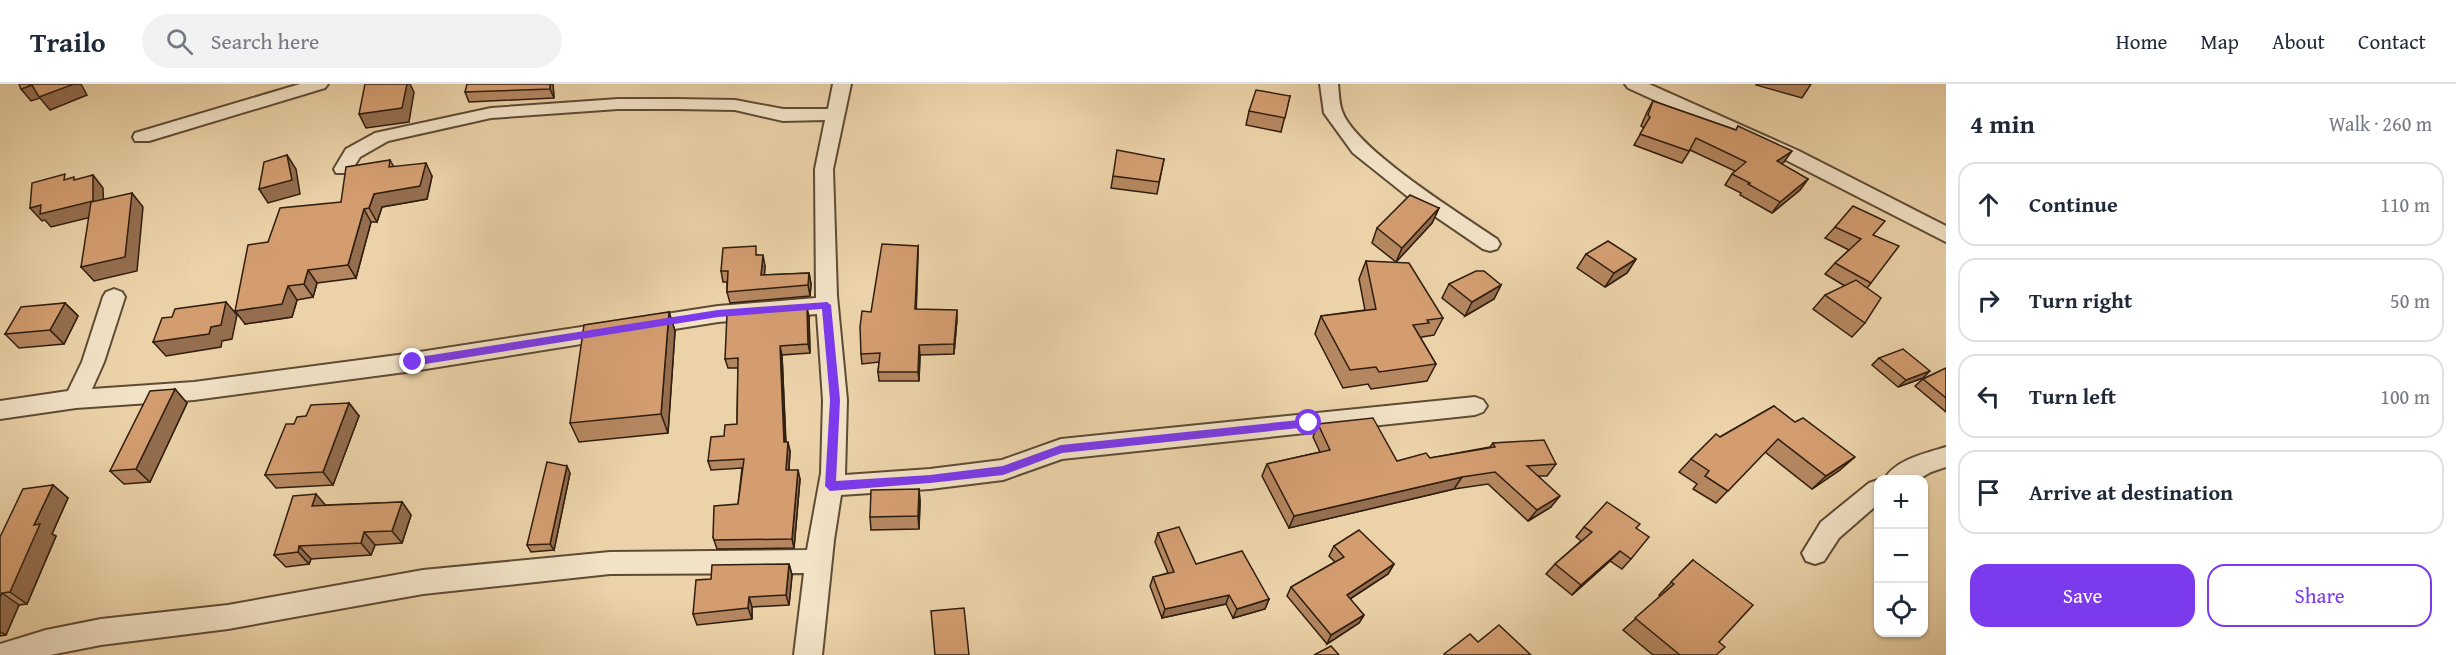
<!DOCTYPE html>
<meta charset="utf-8">
<style>
body{margin:0;font-family:"Gentium Book Plus",serif;background:#f2f2f3;color:#1f2937}
.controls{position:absolute;right:18px;bottom:18px;display:grid;overflow:hidden;border-radius:12px;box-shadow:0 2px 4px #0004}
.controls button{width:54px;height:54px;display:grid;place-items:center;padding:0;border:0;border-bottom:2px solid #e0e1e3;background:#fff;color:#1f2937;font:30px sans-serif}
.stop{position:absolute;width:18px;height:18px;margin:-14px;border:4px solid #7c3aed;border-radius:50%;background:#fff}
.stop.end{background:#7c3aed;border-color:#fff;box-shadow:0 2px 6px #0008}
.list{margin:0;padding:0;list-style:none}
h2{display:flex;justify-content:space-between;align-items:center;height:78px;margin:0;padding:0 24px;font-size:26px}
h2 small{font-size:20px;font-weight:400;color:#747a83}
.list li{display:grid;grid-template-columns:39px 1fr auto;gap:18px;align-items:center;box-sizing:border-box;height:84px;margin:0 12px 12px;padding:0 12px;border:2px solid #e0e1e3;border-radius:18px}
.list b{display:block;font-size:22px;white-space:nowrap}
.list em{font-size:20px;font-style:normal;color:#747a83}
.actions{display:flex;gap:12px;padding:18px 24px}
.actions a{flex:1;padding:14px 0;border:2px solid #7c3aed;border-radius:18px;text-align:center;font-size:21px;color:#7c3aed}
.actions .main{background:#7c3aed;color:#fff}
.icon{flex:none;width:33px;height:33px;fill:none;stroke:currentColor;stroke-width:2;stroke-linecap:round;stroke-linejoin:round}
.map{position:relative;flex:none;width:1946px;height:571px;overflow:hidden}
header{display:flex;align-items:center;gap:36px;box-sizing:border-box;height:84px;padding:0 30px;background:#fff;border-bottom:2px solid #e0e1e3}
header strong{font-size:28px}
nav{display:flex;gap:33px;margin-inline-start:auto;font-size:21px}
.search{width:420px;height:54px;background:#f2f2f3;display:flex;align-items:center;gap:15px;box-sizing:border-box;padding:0 21px;border-radius:33px;color:#747a83;font-size:22px}
main{display:flex}
aside{flex:1;background:#fff}
.map>svg:first-child{display:block}
.lines{fill:none;stroke-linecap:round;stroke-linejoin:round}
.street-casing{stroke:#5f4b35;stroke-width:4}
.street{fill:#f2e2c6;fill-rule:evenodd}
.wall{fill:#b58760;stroke:#301e0f;stroke-width:1.5}
.shaded-wall{fill:#946e4e;stroke:#301e0f;stroke-width:1.5}
.building{fill:#d39d70;stroke:#301e0f;stroke-width:1.5}
.route{fill:#7c3aed}
</style>
<header>
<strong>Trailo</strong>
<div class="search"><svg class="icon" aria-label="search" viewBox="0 0 24 24"><circle cx="10" cy="10" r="6"/><path d="M15 15l6 6"/></svg>Search here</div>
<nav><a>Home</a><a>Map</a><a>About</a><a>Contact</a></nav>
</header>
<main>
<div class="map">
<svg width="1946" height="571" viewBox="0 0 1946 571">
<rect width="100%" height="100%" fill="#ebd2a8"/>
<filter id="stains"><feTurbulence type="fractalNoise" baseFrequency=".00333" numOctaves="4"/><feColorMatrix values="0 0 0 0 .2 0 0 0 0 .09 0 0 0 0 .02 0 0 0 .5 -.17"/></filter>
<radialGradient id="worn" r=".72"><stop offset=".6" stop-color="#630" stop-opacity="0"/><stop offset="1" stop-color="#630" stop-opacity=".3"/></radialGradient>
<g class="lines">
<g class="street-casing">
<g id="street">
<path d="M300,0H328L325,4L149,57H135L133,53L135,49Z"/>
<path d="M833,0H851L833,85L837,212L847,316L845,391L930,385L1002,376L1061,355L1475,313L1483,316L1487,322L1483,328L1475,331L1062,375L1003,396L930,405L841,411L834,456L822,571H794L804,489L610,490L423,510L228,545L101,561L50,571H0V560L46,546L101,535L228,521L423,486L610,468L807,466L821,389L823,316L817,230L718,238L413,287L194,316L76,324L0,335V317L68,307L82,278L103,213L106,208L114,205L122,208L125,213L104,278L92,305L194,298L413,269L718,222L816,214L815,85L825,36L783,37L735,26L676,25H618L491,34L388,57L360,73L350,89H336L334,85L346,65L375,49L491,24L618,15H676L735,16L783,25H828Z"/>
<path d="M1320,0H1338C1339,9 1339,19 1342,27C1355,65 1462,131 1497,155L1500,160L1497,165L1490,167L1483,165L1417,120L1353,69L1324,29Z"/>
<path d="M1625,0H1649L1799,67L1946,142V158L1786,76L1628,4Z"/>
<path d="M1946,363V383L1931,388L1917,396H1884C1894,376 1926,369 1946,363Z"/>
<path d="M1878,396V420L1839,454L1824,477L1815,480L1806,477L1802,469L1821,438L1869,399Z"/>
</g>
</g>
<use href="#street" class="street"/>
</g>
<g class="wall">
<path d="M553,0L554,14L469,18L465,8Z"/>
<path d="M1757,0H1811L1802,14L1756,1Z"/>
<path d="M1290,12L1281,48L1246,41L1249,27Z"/>
<path d="M1653,17L1736,46L1738,42L1784,78L1781,80L1808,95L1800,106L1772,129L1740,111L1741,109L1725,101L1732,90L1735,87L1690,66L1682,79L1634,61L1644,44L1641,42L1647,28Z"/>
<path d="M1164,75L1157,110L1111,104L1113,92Z"/>
<path d="M390,76L394,83L432,92L427,115L382,123L377,138H371L356,194L317,199L313,213L297,216L292,233L245,240L268,158L341,118Z"/>
<path d="M1439,124L1432,139L1396,178L1372,159L1377,144Z"/>
<path d="M1835,143L1873,151L1871,199L1867,204L1865,239L1852,253L1813,225L1825,211L1845,202L1825,190L1835,179L1849,166L1825,154Z"/>
<path d="M918,162L916,225L957,235L954,270L920,271L919,297H879L878,288L879,278L862,280L861,270L871,228Z"/>
<path d="M1586,170L1636,175L1627,189L1605,203L1577,184Z"/>
<path d="M758,171L765,182L764,191L809,189L811,200L810,212L730,219L727,208V198H723L721,187Z"/>
<path d="M1366,177L1443,234L1434,251L1422,253L1421,255L1436,280L1427,297L1371,305L1368,300L1343,304L1315,250L1321,232L1365,226L1359,195Z"/>
<path d="M1449,200L1501,201L1494,215L1465,232L1442,214Z"/>
<path d="M65,219L78,232L64,260L19,264L5,250Z"/>
<path d="M669,228L675,247L668,349L579,358L570,339Z"/>
<path d="M809,233L810,269L782,271L786,358L790,367L789,386L800,395L794,464L717,465L713,453L738,420L742,384L711,386L708,377L724,352L737,340L738,284H728L725,275Z"/>
<path d="M1879,274L1923,294L1898,303L1872,281Z"/>
<path d="M1946,284V328L1915,302L1923,295Z"/>
<path d="M175,305L187,319L150,398L124,400L110,387Z"/>
<path d="M349,319L359,332L333,401L276,404L265,391L294,340L306,332Z"/>
<path d="M1774,322L1840,386L1812,405L1765,368L1716,419L1693,405L1697,400L1679,388L1691,375L1720,353Z"/>
<path d="M1318,340L1397,377L1430,374L1490,363L1493,359L1556,380L1547,392H1539L1551,423L1528,437L1488,400L1454,405L1289,444L1262,392L1267,380L1320,368L1313,353Z"/>
<path d="M570,389L554,466L531,468L527,461Z"/>
<path d="M53,401L68,414L52,450L56,452L27,520L19,521L6,551L0,552V453Z"/>
<path d="M919,405L920,418L919,445L871,446L870,433Z"/>
<path d="M402,418L411,431L402,459L375,461L371,471L311,475L309,480L286,483L274,471L326,421Z"/>
<path d="M1584,443L1636,444L1631,475L1622,485L1610,477L1572,511L1546,490L1555,480L1581,457L1576,453Z"/>
<path d="M1158,449L1196,480L1269,515L1265,525L1233,534L1226,520L1162,534L1150,502L1153,493L1168,489L1155,458Z"/>
<path d="M1334,462L1394,480L1388,490L1350,515L1364,531L1359,539L1327,560L1287,512L1291,503L1335,478L1329,472Z"/>
<path d="M1693,476L1719,558L1716,571H1653L1623,546L1661,512L1659,511Z"/>
<path d="M789,480L792,491L789,521L752,523V535L697,541L693,530L711,495Z"/>
</g>
<g class="shaded-wall">
<path d="M81,0L87,11L50,26L40,14L31,17L21,5L32,1Z"/>
<path d="M407,0H410L414,8L409,38L366,44L359,30Z"/>
<path d="M550,0H553L554,14L550,5Z"/>
<path d="M1792,67L1784,78L1769,88L1777,77Z"/>
<path d="M287,71L296,85L300,110L268,119L259,105Z"/>
<path d="M426,79L432,92L427,115L382,123L377,138L369,124L374,110Z"/>
<path d="M93,91L103,104L104,130L51,143L45,136L42,137L30,124Z"/>
<path d="M1808,95L1800,106L1772,129L1780,118Z"/>
<path d="M132,109L143,123L137,187L94,197L81,183Z"/>
<path d="M1439,124L1432,139L1396,178L1402,164Z"/>
<path d="M364,125L371,138L356,194L348,181Z"/>
<path d="M918,162V171L916,234L915,225Z"/>
<path d="M763,171L765,182L764,202L761,191Z"/>
<path d="M1636,175L1627,189L1605,203L1614,189Z"/>
<path d="M308,186L317,199L313,213L304,200Z"/>
<path d="M809,189L811,200L810,212L808,201Z"/>
<path d="M1501,201L1494,215L1465,232L1472,218Z"/>
<path d="M288,202L297,216L292,233L245,240L235,227Z"/>
<path d="M226,218L237,231L232,255L222,257L221,263L166,272L153,258L211,243Z"/>
<path d="M65,219L78,232L64,260L50,246Z"/>
<path d="M807,223L809,233L810,269L808,260Z"/>
<path d="M957,226V235L954,270V260Z"/>
<path d="M669,228L675,247L668,349L661,330Z"/>
<path d="M919,261L920,271L919,297L918,288Z"/>
<path d="M780,262L782,271L786,367L784,358Z"/>
<path d="M1930,287L1923,294L1898,303L1906,296Z"/>
<path d="M175,305L187,319L150,398L136,385Z"/>
<path d="M349,319L359,332L333,401L323,388Z"/>
<path d="M788,358L790,367L788,395L786,386Z"/>
<path d="M1855,373L1840,386L1812,405L1826,392Z"/>
<path d="M567,382L570,389L554,466L550,460Z"/>
<path d="M798,386L800,395L794,464L792,455Z"/>
<path d="M1462,393L1454,405L1289,444L1294,432Z"/>
<path d="M53,401L68,414L52,450L56,452L27,520L10,508L34,441Z"/>
<path d="M919,405L920,418L919,445L918,432Z"/>
<path d="M316,410L327,423L312,422Z"/>
<path d="M1560,412L1551,423L1528,437L1537,426Z"/>
<path d="M402,418L411,431L402,459L392,447Z"/>
<path d="M364,448L375,461L371,471L361,459Z"/>
<path d="M299,462L311,475L309,480L298,468Z"/>
<path d="M1620,467L1610,477L1572,511L1581,501Z"/>
<path d="M789,480L792,491L789,521L786,511Z"/>
<path d="M1394,480L1388,490L1342,520L1347,511Z"/>
<path d="M2,509L19,521L6,551L0,548V513Z"/>
<path d="M1229,511L1226,520L1162,534L1165,525Z"/>
<path d="M749,513L752,523V535L748,524Z"/>
<path d="M1269,515L1265,525L1233,534L1237,525Z"/>
<path d="M1364,531L1359,539L1327,560L1331,551Z"/>
</g>
<g class="building">
<path d="M19,0H74L39,13L32,1L21,5Z"/>
<path d="M365,0H407L402,24L359,30Z"/>
<path d="M467,0H550V5L465,8Z"/>
<path d="M1256,6L1290,12L1285,34L1249,27Z"/>
<path d="M1653,17L1736,46L1738,42L1790,66L1792,67L1777,77L1808,95L1780,118L1748,100L1750,99L1732,90L1746,78L1696,54L1689,67L1640,50L1650,33L1648,31Z"/>
<path d="M1117,66L1164,75L1159,98L1113,92Z"/>
<path d="M287,71L292,96L259,105L264,78Z"/>
<path d="M390,76L389,83L426,79L420,102L374,110L369,124L364,125L348,181L308,186L304,200L288,202L282,220L235,227L248,161L268,158L280,124L341,118L346,83Z"/>
<path d="M65,90L64,96L74,93V96L93,91V117L40,130L41,121L30,124L32,99Z"/>
<path d="M132,109L125,173L81,183L91,118Z"/>
<path d="M1410,111L1439,124L1402,164L1377,144Z"/>
<path d="M1853,122L1885,137L1873,151L1899,162L1871,199L1835,179L1861,155L1835,143Z"/>
<path d="M1608,157L1636,175L1614,189L1586,170Z"/>
<path d="M882,160L918,162L915,225L957,226L954,260L919,261L918,288H878L880,269L861,270L860,243L862,227L871,228Z"/>
<path d="M756,162V171H763L761,191L809,189L808,201L727,208L728,187H721L723,164Z"/>
<path d="M1366,177L1409,179L1443,234L1427,236L1429,239L1413,241L1436,280L1379,288L1376,283L1350,286L1321,232L1376,225Z"/>
<path d="M1476,187H1484L1501,201L1472,218L1449,200Z"/>
<path d="M1856,196L1881,214L1865,239L1825,211Z"/>
<path d="M226,218L221,241L211,243L209,250L153,258L162,234L172,233L175,225Z"/>
<path d="M65,219L50,246L5,250L21,223Z"/>
<path d="M807,223L808,260L780,262L784,358H788L786,386H798L792,455L714,456L713,453L714,422L738,420L744,375L708,377L711,353L724,352L725,341L737,340L738,274L725,275L727,230Z"/>
<path d="M669,228L661,330L570,339L584,241Z"/>
<path d="M1903,265L1930,287L1906,296L1879,274Z"/>
<path d="M1946,284V314L1923,295Z"/>
<path d="M175,305L136,385L110,387L150,307Z"/>
<path d="M349,319L323,388L265,391L286,340H294L297,333L306,332L311,321Z"/>
<path d="M1774,322L1795,338L1803,334L1855,373L1826,392L1778,355L1728,407L1705,392L1709,387L1691,375L1716,350L1720,353Z"/>
<path d="M1373,334L1397,377L1426,369L1430,374L1495,363L1493,359L1544,356L1556,380L1527,382L1560,412L1537,426L1495,388L1462,393L1294,432L1267,380L1330,366L1318,340Z"/>
<path d="M547,378L567,382L550,460L527,461Z"/>
<path d="M53,401L34,441L40,440L10,508L2,509L0,513V453L23,405Z"/>
<path d="M919,405L918,432L870,433L871,406Z"/>
<path d="M316,410L312,422L402,418L392,447L364,448L361,459L299,462L298,468L274,471L293,412Z"/>
<path d="M1607,418L1640,440L1636,444L1649,453L1631,475L1620,467L1581,501L1555,480L1592,448L1584,443Z"/>
<path d="M1179,443L1196,480L1242,467L1269,515L1237,525L1229,511L1165,525L1153,493L1174,488L1158,449Z"/>
<path d="M1359,446L1394,480L1347,511L1364,531L1331,551L1291,503L1344,473L1334,462Z"/>
<path d="M1693,476L1753,521L1719,558L1725,563L1716,571H1680L1635,534L1674,500L1671,498Z"/>
<path d="M789,480L786,511L749,513L748,524L693,530L696,496L711,495L712,481Z"/>
<path d="M964,524L969,571H935L931,527Z"/>
<path d="M1499,541L1531,571H1445L1444,570L1470,550L1478,558Z"/>
<path d="M1331,562L1339,571H1314Z"/>
</g>
<path class="route" d="M827,218L831,221L840,316L836,397L930,391L1003,382L1061,361L1309,335L1314,339L1309,343L1062,369L1003,391L930,399L830,407L825,402L830,316L822,225L718,233L413,282L408,278L413,274L718,226Z"/>
<rect width="100%" height="100%" filter="url(#stains)"/>
<rect width="100%" height="100%" fill="url(#worn)"/>
</svg>
<div class="controls">
<button>+</button>
<button>−</button>
<button><svg class="icon" aria-label="locate" viewBox="0 0 24 24"><circle cx="12" cy="12" r="6"/><path d="M12 2v4M12 18v4M2 12h4M18 12h4"/></svg></button>
</div>
<div class="stop" style="left:1309px;top:339px"></div>
<div class="stop end" style="left:413px;top:278px"></div>
</div>
<aside>
<h2>4 min<small>Walk · 260 m</small></h2>
<ul class="list">
<li><svg class="icon" aria-label="ahead" viewBox="0 0 24 24"><path d="M12 20V5M6 11l6-6 6 6"/></svg><div><b>Continue</b></div><em>110 m</em></li>
<li><svg class="icon" aria-label="right" viewBox="0 0 24 24"><path d="M7 20v-9h11M14 6l5 5-5 5"/></svg><div><b>Turn right</b></div><em>50 m</em></li>
<li><svg class="icon" aria-label="left" viewBox="0 0 24 24"><path d="M17 20v-9H6M10 6l-5 5 5 5"/></svg><div><b>Turn left</b></div><em>100 m</em></li>
<li><svg class="icon" aria-label="arrive" viewBox="0 0 24 24"><path d="M6 21V4h12l-3 4 3 4H6"/></svg><div><b>Arrive at destination</b></div></li>
</ul>
<div class="actions"><a class="main">Save</a><a>Share</a></div>
</aside>
</main>
